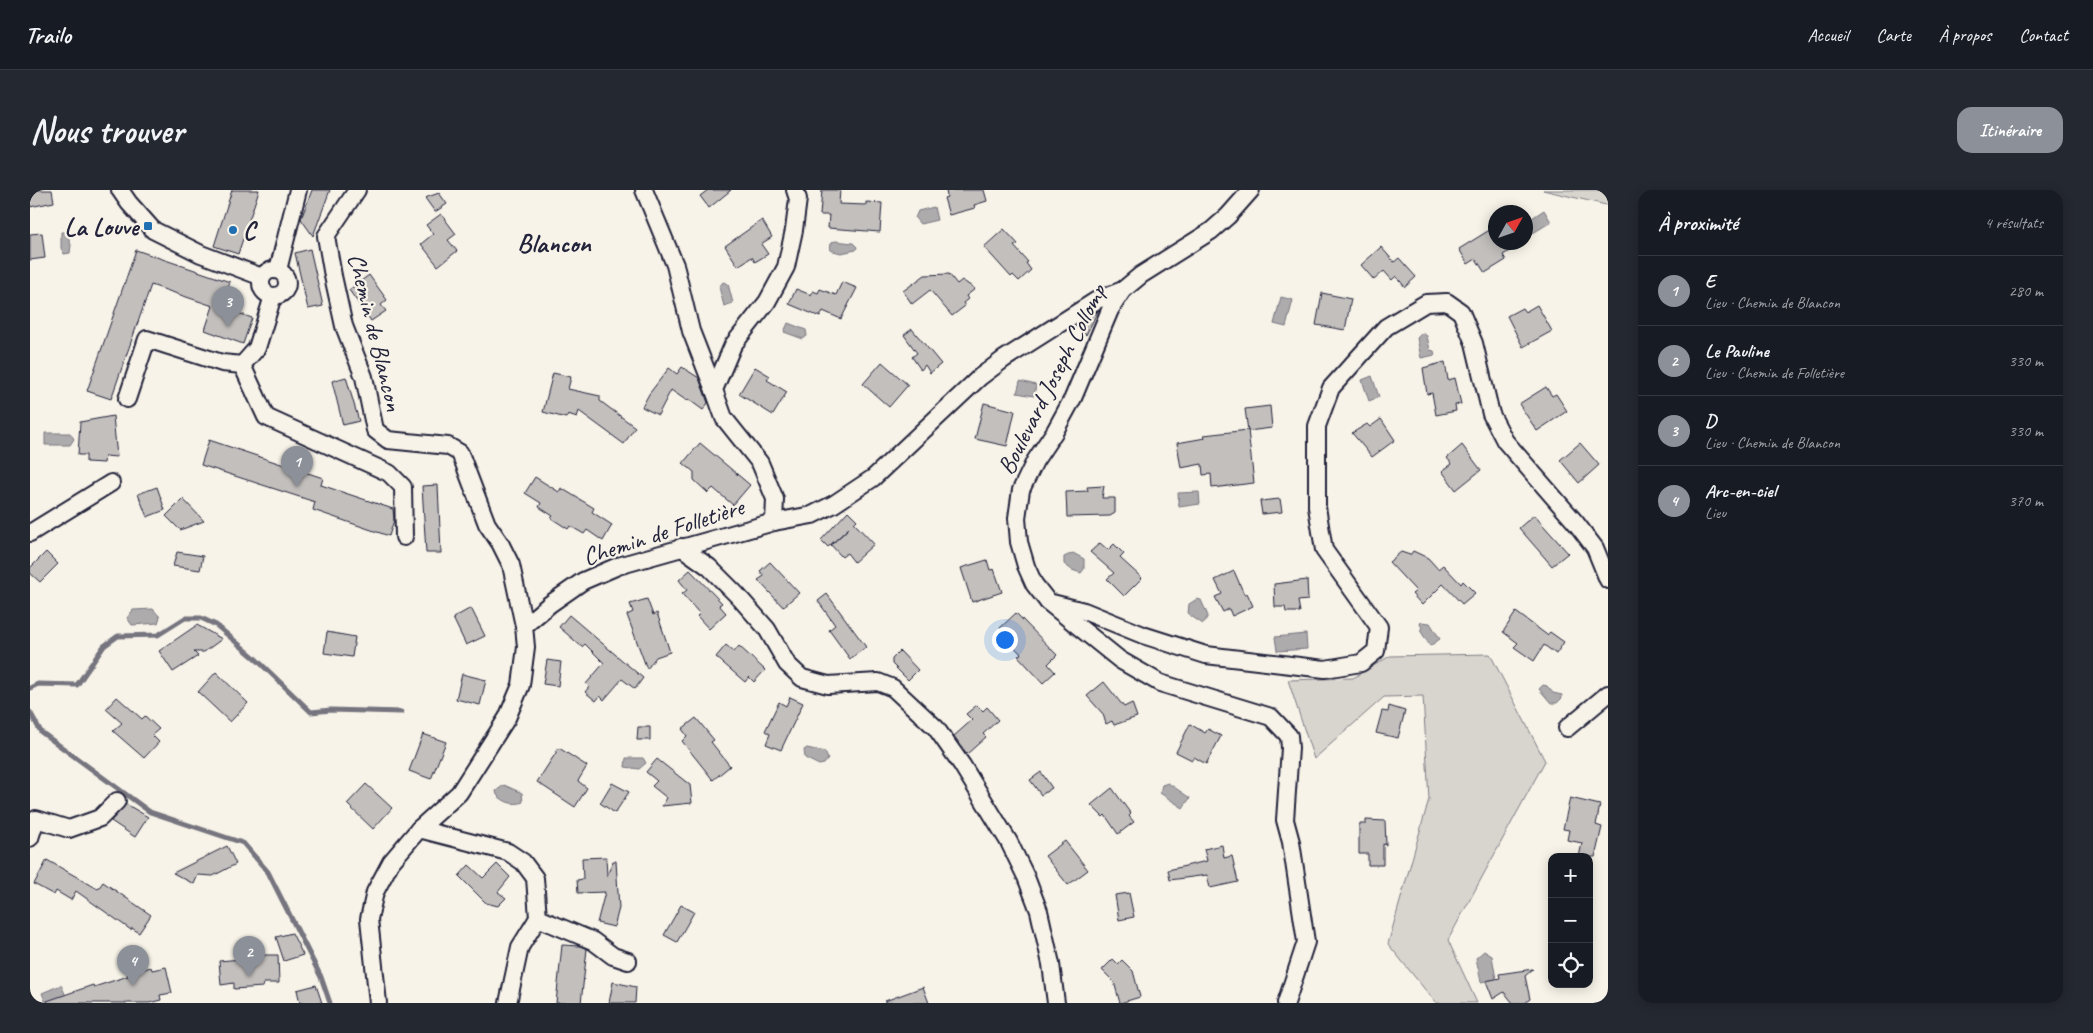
<!DOCTYPE html>
<html lang="fr">
<meta charset="utf-8">
<style>
body{margin:0;font-family:Caveat,sans-serif;background:#242831;color:#f1f3f6}
.controls{position:absolute;right:15px;bottom:15px;display:grid;overflow:hidden;border-radius:10px;box-shadow:0 2px 12px #0003}
.controls button{width:45px;height:45px;display:grid;place-items:center;padding:0;border:0;border-bottom:1px solid #363941;background:#171b24;color:#f1f3f6;font:25px sans-serif}
.compass{position:absolute;left:1458px;top:15px;width:45px;height:45px;border-radius:50%;background:#171b24;box-shadow:0 2px 12px #0003;rotate:50deg}
.you{position:absolute;left:974px;top:449px;width:18px;height:18px;margin:-12px;border:4px solid #fff;border-radius:50%;background:#1a73e8;box-shadow:0 0 0 8px #1a73e833}
.badge{display:grid;place-items:center;width:32px;height:32px;border-radius:50%;background:#8c9099;color:#fff;font-size:16px;font-weight:700}
.pin{position:absolute;translate:-50% -41px;filter:drop-shadow(0 1px 2px #0008)}
.pin::after{content:'';position:absolute;top:26px;width:18px;height:15px;background:inherit;clip-path:polygon(0 0,100% 0,50% 100%)}
.list{margin:0;padding:0;list-style:none}
h2{display:flex;justify-content:space-between;align-items:center;height:65px;margin:0;padding:0 20px;font-size:21px}
h2 small{font-size:16px;font-weight:400;color:#9ea1a6}
.list li{display:grid;grid-template-columns:32px 1fr auto;gap:15px;align-items:center;box-sizing:border-box;height:70px;padding:0 20px;border-top:1px solid #363941}
.list b{display:block;font-size:19px;white-space:nowrap}
.list p{margin:0;font-size:16px;white-space:nowrap;color:#9ea1a6}
.list em{font-size:16px;font-style:normal;color:#9ea1a6}
.icon{flex:none;width:28px;height:28px;fill:none;stroke:currentColor;stroke-width:2;stroke-linecap:round;stroke-linejoin:round}
.map{position:relative;flex:none;width:1578px;height:813px;overflow:hidden;border-radius:15px}
header{display:flex;align-items:center;gap:30px;box-sizing:border-box;height:70px;padding:0 25px;background:#171b24;border-bottom:1px solid #363941}
header strong{font-size:24px}
nav{display:flex;gap:28px;margin-inline-start:auto;font-size:18px}
.intro{display:flex;align-items:center;justify-content:space-between;box-sizing:border-box;height:120px;padding:0 30px}
h1{margin:0;font-size:35px}
.button{padding:12px 22px;border-radius:15px;background:#8c9099;color:#fff;font-size:18px;font-weight:700}
main{display:flex;gap:30px;padding:0 30px}
aside{flex:1;background:#171b24;border-radius:15px;box-shadow:0 2px 12px #0003}
.map>svg:first-child{display:block}
.green{fill:#d8d5cf;stroke:#7d7c85}
.water{fill:#aeabad;stroke:#76747f}
.lines{fill:none;stroke-linecap:round;stroke-linejoin:round}
.stream{stroke:#76747f;stroke-width:5}
.building{fill:#c2bfbd;stroke:#22223b}
.minor-casing{stroke:#22223b;stroke-width:20}
.minor{stroke:#f7f3e8;stroke-width:16}
.poi-dot{fill:#1f6fb2;stroke:#f7f3e8;stroke-width:2}
.labels{text-anchor:middle;stroke-width:4.5;stroke-linejoin:round;paint-order:stroke}
.poi-label{font-size:25px;font-weight:bold;fill:#22223b;stroke:#f7f3e8;text-anchor:end}
.street-label{font-size:25px;fill:#22223b;stroke:#f7f3e8}
.neighbourhood-label{font-size:26px;font-weight:bold;fill:#22223b;stroke:#f7f3e8}
</style>
<header>
<strong>Trailo</strong>
<nav><a>Accueil</a><a>Carte</a><a>À propos</a><a>Contact</a></nav>
</header>
<div class="intro"><h1>Nous trouver</h1><a class="button">Itinéraire</a></div>
<main>
<div class="map">
<svg width="1578" height="813" viewBox="0 0 1578 813">
<rect width="100%" height="100%" fill="#f7f3e8"/>
<filter id="ink" filterUnits="userSpaceOnUse"><feTurbulence type="fractalNoise" baseFrequency=".02" numOctaves="2"/><feDisplacementMap in="SourceGraphic" scale="10" xChannelSelector="R" yChannelSelector="G"/><feConvolveMatrix kernelMatrix="1 2 1 2 8 2 1 2 1" color-interpolation-filters="sRGB"/></filter>
<g filter="url(#ink)">
<g class="green">
<path d="M1513,0H1578V17L1576,15Z"/>
<path d="M1460,464L1515,571L1418,750L1447,813H1406L1358,754L1399,609L1393,506L1354,507L1284,569L1258,490L1323,488L1360,466Z"/>
</g>
<g class="water">
<path d="M904,17L907,30L890,34L885,28L888,21Z"/>
<path d="M1514,20L1521,32L1503,43L1500,40L1496,43V32Z"/>
<path d="M31,42H37L41,55L40,63L34,64L31,58Z"/>
<path d="M805,51L823,53L827,57L826,60L811,63L800,60L801,53Z"/>
<path d="M693,92L698,94L703,113L694,116L689,97Z"/>
<path d="M1251,107L1263,110L1256,137L1244,134Z"/>
<path d="M758,133L776,140L777,146L773,149L754,142Z"/>
<path d="M1392,143L1397,146L1400,160L1404,161L1405,165L1391,168L1387,148Z"/>
<path d="M1342,186L1349,207L1339,211L1332,190Z"/>
<path d="M990,191L1006,195L1004,206L987,203Z"/>
<path d="M15,243H40L44,249L40,255H15Z"/>
<path d="M1169,302L1170,314L1149,317L1148,303Z"/>
<path d="M1043,363L1054,369V379L1051,383L1042,380L1034,374V367Z"/>
<path d="M1167,409L1171,410L1178,426L1173,434L1158,424L1159,414Z"/>
<path d="M123,419L130,427L128,433L102,435L97,428L103,420Z"/>
<path d="M1391,432L1400,433L1410,449L1400,456L1390,440L1392,438L1390,434Z"/>
<path d="M1276,444L1277,459L1247,461L1245,447Z"/>
<path d="M1513,495L1517,496L1523,503L1532,505V508L1527,513H1521L1509,499Z"/>
<path d="M777,558L795,562L798,569L794,574L789,575L775,568L774,560Z"/>
<path d="M596,568H613L616,573L609,579L595,577Z"/>
<path d="M1138,593L1160,608L1153,618L1130,603L1132,595Z"/>
<path d="M474,595L492,603L493,612C483,616 474,612 467,605L466,601Z"/>
<path d="M1454,761L1462,766L1466,789L1451,792L1446,768Z"/>
<path d="M31,795L37,808L28,813H16L12,803Z"/>
</g>
<g class="lines">
<g class="stream">
<path d="M0,498L8,494L47,495L74,456L88,446L128,445L155,428H171L186,435L226,469L281,522L301,520L371,522"/>
<path d="M0,522L11,542L120,622L213,653L238,682L291,787L300,813"/>
</g>
</g>
<g class="building">
<path d="M0,0H22L24,12L0,17Z"/>
<path d="M202,0H229L208,64L184,56Z"/>
<path d="M282,0H300L283,46L271,29Z"/>
<path d="M678,0H701L679,18L670,6Z"/>
<path d="M792,0H810L809,14L836,15V12L852,13L850,42L798,38L799,25H790Z"/>
<path d="M916,0H954L957,11L944,15L945,18L919,25L914,8L917,7Z"/>
<path d="M409,3L417,14L405,22L395,8Z"/>
<path d="M411,24L426,44L418,50L427,61L408,76L391,54L403,44L396,35Z"/>
<path d="M732,30L742,47L731,54L738,64L725,72L722,67L708,76L695,56Z"/>
<path d="M1466,36V52H1494L1473,65L1476,70L1455,83L1446,69L1438,74L1429,59Z"/>
<path d="M974,39L988,54L984,56L998,72L996,73L1001,80L989,91L983,85L981,87L954,57Z"/>
<path d="M12,43L15,68L0,70V44Z"/>
<path d="M1351,57L1364,72L1369,68L1386,87L1375,97L1366,86L1362,90L1354,81L1344,90L1331,75Z"/>
<path d="M280,59L293,116L278,119L265,63Z"/>
<path d="M106,60L200,92L192,117L222,128L213,154L175,140L183,116L121,95L81,209L57,201Z"/>
<path d="M919,84L927,94L932,90L945,99L936,106L938,109L933,113L935,116L922,126L900,100L882,114L873,101L895,85Z"/>
<path d="M339,85L357,110L351,115L356,121L341,131L319,100Z"/>
<path d="M812,92L827,98L811,129L793,121L790,127L759,114L766,99L781,105L783,101L788,103L790,99L806,105Z"/>
<path d="M1292,103L1321,109L1315,140L1286,135Z"/>
<path d="M1507,115L1522,141L1493,157L1477,126L1492,118L1495,122Z"/>
<path d="M1068,121L1056,145L1045,136Z"/>
<path d="M882,139L911,174L900,183L895,175L891,180L882,167L887,163L874,145Z"/>
<path d="M852,172L878,195L859,217L833,194Z"/>
<path d="M1415,172L1418,190L1425,188L1431,214L1425,215L1426,221L1406,225L1402,203L1397,204L1393,178Z"/>
<path d="M652,177L669,188L678,213L673,220L658,209L657,211L641,200L628,225L612,217L619,204L639,178L647,184Z"/>
<path d="M725,177L740,186L737,190L757,202L743,225L709,204Z"/>
<path d="M523,183L541,187L538,199L570,206V211L605,237L594,254L549,221L547,227L538,224L536,228L513,222Z"/>
<path d="M316,187L329,231L313,235L302,191Z"/>
<path d="M1516,197L1522,206L1526,204L1537,221L1507,241L1489,214Z"/>
<path d="M954,213L985,221L977,256L945,249Z"/>
<path d="M1240,216L1242,238L1218,241L1215,219Z"/>
<path d="M83,226L87,267L75,266L74,273L56,272V265H48L50,232Z"/>
<path d="M1351,229L1365,250L1342,267L1322,243L1337,234L1340,237Z"/>
<path d="M1218,240L1224,293L1182,298L1181,284L1173,285L1172,274L1151,278L1147,253L1175,248L1174,245Z"/>
<path d="M179,250L293,288L291,295L363,319L364,330L359,346L283,320L285,312L171,275Z"/>
<path d="M670,253L720,295L703,315L683,298L678,303L664,290V282L653,273Z"/>
<path d="M1550,253L1569,275L1549,293L1530,270Z"/>
<path d="M1432,255L1451,280L1426,300L1412,281L1422,274L1417,268Z"/>
<path d="M505,287L529,302L531,298L546,307L564,318L562,322L582,335L573,351L557,340L554,344L540,336L538,339L521,328L523,326L509,317L511,313L495,303Z"/>
<path d="M408,295L411,363H396L392,296Z"/>
<path d="M1074,296L1072,308H1085V323L1080,326L1037,327L1036,302L1058,301L1057,297Z"/>
<path d="M127,297L135,320L117,327L108,304Z"/>
<path d="M153,309L174,331L150,340L136,326Z"/>
<path d="M1250,309L1252,322L1232,324L1230,311Z"/>
<path d="M818,321L827,330L824,333L844,354L824,372L817,363L812,367L801,355L819,338L798,357L791,350Z"/>
<path d="M1504,325L1538,363L1522,376L1489,338Z"/>
<path d="M1070,353L1078,360L1084,354L1094,364L1090,368L1112,388L1094,406L1077,389L1084,383L1060,362Z"/>
<path d="M1383,361L1398,368L1408,379L1413,375L1431,394L1433,391L1445,403L1432,414L1413,394L1392,415L1382,404L1386,401L1359,372L1371,362L1380,365Z"/>
<path d="M16,362L28,374L10,392L0,383V378Z"/>
<path d="M147,362L173,366L170,380L143,376Z"/>
<path d="M957,370L960,380L964,379L972,402L942,412L931,378Z"/>
<path d="M740,372L769,403L753,417L728,390L734,386L730,381Z"/>
<path d="M660,380L692,413L689,415L696,423L679,439L667,426L670,424L652,404L657,400L649,390Z"/>
<path d="M1204,381L1214,404L1217,403L1223,416L1202,426L1199,419L1193,422L1185,407L1192,404L1185,390Z"/>
<path d="M1277,390L1278,410L1268,411L1270,422H1256L1255,417H1245L1244,394Z"/>
<path d="M797,404L836,457L820,469L799,440L805,435L788,411Z"/>
<path d="M617,409L623,425L627,423L640,462L626,467L617,479L597,425L603,422L600,414Z"/>
<path d="M441,418L455,446L436,455L423,428Z"/>
<path d="M1486,422L1517,445L1520,442L1534,452L1526,464L1514,455L1504,471L1484,457L1488,453L1473,442Z"/>
<path d="M986,423L1027,465L1018,474L1025,482L1013,493L988,466L991,464L977,449L979,447L970,438Z"/>
<path d="M539,425L613,488L605,499L592,489L574,510L570,506L566,511L555,502L559,497L556,494L574,473L555,454L552,457L529,437Z"/>
<path d="M167,435L192,449L174,462H164L168,466L143,482L129,461Z"/>
<path d="M297,442L325,447L322,467L294,463Z"/>
<path d="M696,455L704,462L709,456L735,480L724,492L719,487L715,492L686,467Z"/>
<path d="M870,461L888,480L878,490L862,474V469Z"/>
<path d="M517,470L531,472L528,496L513,494Z"/>
<path d="M186,482L218,513L200,532L168,502Z"/>
<path d="M432,484L456,490L450,515L426,509Z"/>
<path d="M1074,492L1094,517L1102,513L1107,527L1084,535L1082,531L1076,534L1073,524L1057,506Z"/>
<path d="M87,507L112,529L115,526L129,539L122,545L129,552L114,568L83,541L92,533L76,519Z"/>
<path d="M760,507L773,513L751,560L736,554L740,544L735,541L749,512L756,516Z"/>
<path d="M947,515L953,521L957,517L968,530L953,544L956,547L937,564L924,546L942,530L936,524Z"/>
<path d="M1359,516L1375,521L1368,548L1346,543L1352,521L1358,522Z"/>
<path d="M666,528L684,550L681,552L700,576L683,590L652,551L657,546L652,539Z"/>
<path d="M1160,534L1175,543L1178,539L1191,546L1176,574L1164,567L1162,570L1146,562Z"/>
<path d="M608,537H620V550H607Z"/>
<path d="M393,544L416,552L401,589L379,581Z"/>
<path d="M529,558L557,576L548,591L557,598L545,617L507,592Z"/>
<path d="M627,569L660,595L662,613L632,616L637,608L622,596L627,591L616,582Z"/>
<path d="M1011,582L1022,598L1011,605L1000,590Z"/>
<path d="M582,593L599,602L585,623L570,613Z"/>
<path d="M336,594L362,618L343,639L317,614Z"/>
<path d="M1082,598L1101,624L1099,626L1104,632L1088,644L1075,625L1073,627L1061,615Z"/>
<path d="M1540,608L1570,615L1566,635L1572,637L1565,667H1549L1552,653L1537,650L1539,640L1533,639Z"/>
<path d="M96,614L118,627L105,647L81,631Z"/>
<path d="M1336,630L1355,631L1356,655L1353,654V675H1338V664H1329V634H1336Z"/>
<path d="M1035,651L1058,680L1038,695L1015,666Z"/>
<path d="M1192,655L1194,668L1202,666L1208,692L1180,698L1177,685L1140,690L1138,680L1177,671L1174,659Z"/>
<path d="M197,656L206,674L183,686L168,685L164,694L143,683Z"/>
<path d="M576,667L577,686L583,671H586L589,718L584,737L567,733L575,702L548,703L547,690L553,689L552,668Z"/>
<path d="M17,670L68,699L73,692L121,725L109,743L102,738L101,740L46,701L41,710L26,701L24,705L4,694Z"/>
<path d="M467,674L480,687L468,702L476,708L468,716L456,713L429,686L439,675L453,688Z"/>
<path d="M1099,703L1104,727L1089,730L1085,705Z"/>
<path d="M651,715L664,722L647,752L634,745Z"/>
<path d="M262,743L273,765L254,771L246,747Z"/>
<path d="M532,755L550,756L557,759L551,813H526Z"/>
<path d="M211,765H248L249,793H234L233,797L204,799V793L191,795L189,771L211,769Z"/>
<path d="M1083,769L1088,774L1092,770L1103,781L1110,807L1090,813L1084,792L1072,780Z"/>
<path d="M121,777L122,780L136,777L142,803L130,805L131,810L119,813H17V811L63,795L64,797L98,786L97,784Z"/>
<path d="M1503,779L1495,786L1500,809L1495,813H1483L1474,802L1463,809L1456,791L1470,788L1469,784Z"/>
<path d="M583,792L606,797L605,813H579Z"/>
<path d="M286,795L292,813H270L267,800Z"/>
<path d="M893,797L899,813H855V811Z"/>
</g>
<g class="lines">
<g class="minor-casing">
<g id="minor">
<path d="M90,0L99,13L123,40L171,64L232,87"/>
<path d="M327,0L296,46L303,86L314,136L334,187L345,240L358,250L418,256L430,263L457,334L470,353L481,375L494,436"/>
<path d="M614,0L645,75L661,141L684,200"/>
<path d="M1221,0L1198,26L1181,41L1111,85L1093,100L1080,120L1043,208L1025,241L1005,271L991,300L987,328L989,352L996,376L1004,394L1018,412L1090,470L1130,493L1241,527L1259,546L1260,558L1255,630L1261,652L1276,752L1256,813"/>
<circle cx="244" cy="93" r="13"/>
<path d="M248,80L268,0"/>
<path d="M212,175L236,227L359,283L373,297L374,347"/>
<path d="M97,209L117,149L192,173L212,175L227,158L243,106"/>
<path d="M744,332L745,309L730,273L694,228L684,200L703,155L737,112L756,77L764,40L768,9L765,0"/>
<path d="M0,343L81,293"/>
<path d="M651,357L679,377L707,405L737,439L757,474L772,488L798,495L848,492L863,498L906,538L932,575L979,652L996,687L1009,721L1021,774L1026,813"/>
<path d="M1018,412L1054,421L1113,445L1176,465L1295,479L1331,473L1346,461L1349,437L1294,360L1287,317V236L1301,198L1356,137L1396,113L1417,112L1431,122L1444,153L1461,224L1475,251L1546,333L1565,358L1578,390"/>
<path d="M1537,538L1578,504"/>
<path d="M389,639L478,662L493,672L505,688L508,728L563,751L583,766L598,771"/>
<path d="M0,648L6,629L39,639L70,628L87,611"/>
<path d="M348,813L339,729L345,702L361,672L389,639L429,603L477,528L491,495L496,457L494,436L520,414L553,391L588,376L744,332L782,325L804,314L843,288L950,187L974,169L1067,110L1093,100"/>
<path d="M478,813L490,757L508,728"/>
</g>
</g>
<use href="#minor" class="minor"/>
</g>
</g>
<g class="poi-dot">
<rect x="113" y="31" width="10" height="10" rx="2.5"/>
<circle cx="203" cy="40" r="5"/>
</g>
<g class="labels">
<g class="poi-label">
<text x="108" y="45">La Louve</text>
<text x="213" y="49" text-anchor="start">C</text>
</g>
<g class="street-label">
<text transform="translate(346 142) rotate(76)" y="9">Chemin de Blancon</text>
<text transform="translate(1021 189) rotate(-63)" y="9">Boulevard Joseph Collomp</text>
<text transform="translate(633 341) rotate(-18)" y="9">Chemin de Folletière</text>
</g>
<g class="neighbourhood-label">
<text x="524" y="62">Blancon</text>
</g>
</g>
</svg>
<div class="controls">
<button>+</button>
<button>−</button>
<button><svg class="icon" aria-label="locate" viewBox="0 0 24 24"><circle cx="12" cy="12" r="6"/><path d="M12 2v4M12 18v4M2 12h4M18 12h4"/></svg></button>
</div>
<svg class="compass" viewBox="-18 -18 36 36"><path d="M0-13l5 13h-10z" fill="#e53935"/><path d="M0 13l5-13h-10z" fill="#9ea1a6"/></svg>
<div class="you"></div>
<div class="pin badge" style="left:267px;top:297px">1</div>
<div class="pin badge" style="left:219px;top:787px">2</div>
<div class="pin badge" style="left:198px;top:137px">3</div>
<div class="pin badge" style="left:103px;top:796px">4</div>
</div>
<aside>
<h2>À proximité<small>4 résultats</small></h2>
<ul class="list">
<li><span class="badge">1</span><div><b>E</b><p>Lieu · Chemin de Blancon</p></div><em>280 m</em></li>
<li><span class="badge">2</span><div><b>Le Pauline</b><p>Lieu · Chemin de Folletière</p></div><em>330 m</em></li>
<li><span class="badge">3</span><div><b>D</b><p>Lieu · Chemin de Blancon</p></div><em>330 m</em></li>
<li><span class="badge">4</span><div><b>Arc-en-ciel</b><p>Lieu</p></div><em>370 m</em></li>
</ul>
</aside>
</main>
